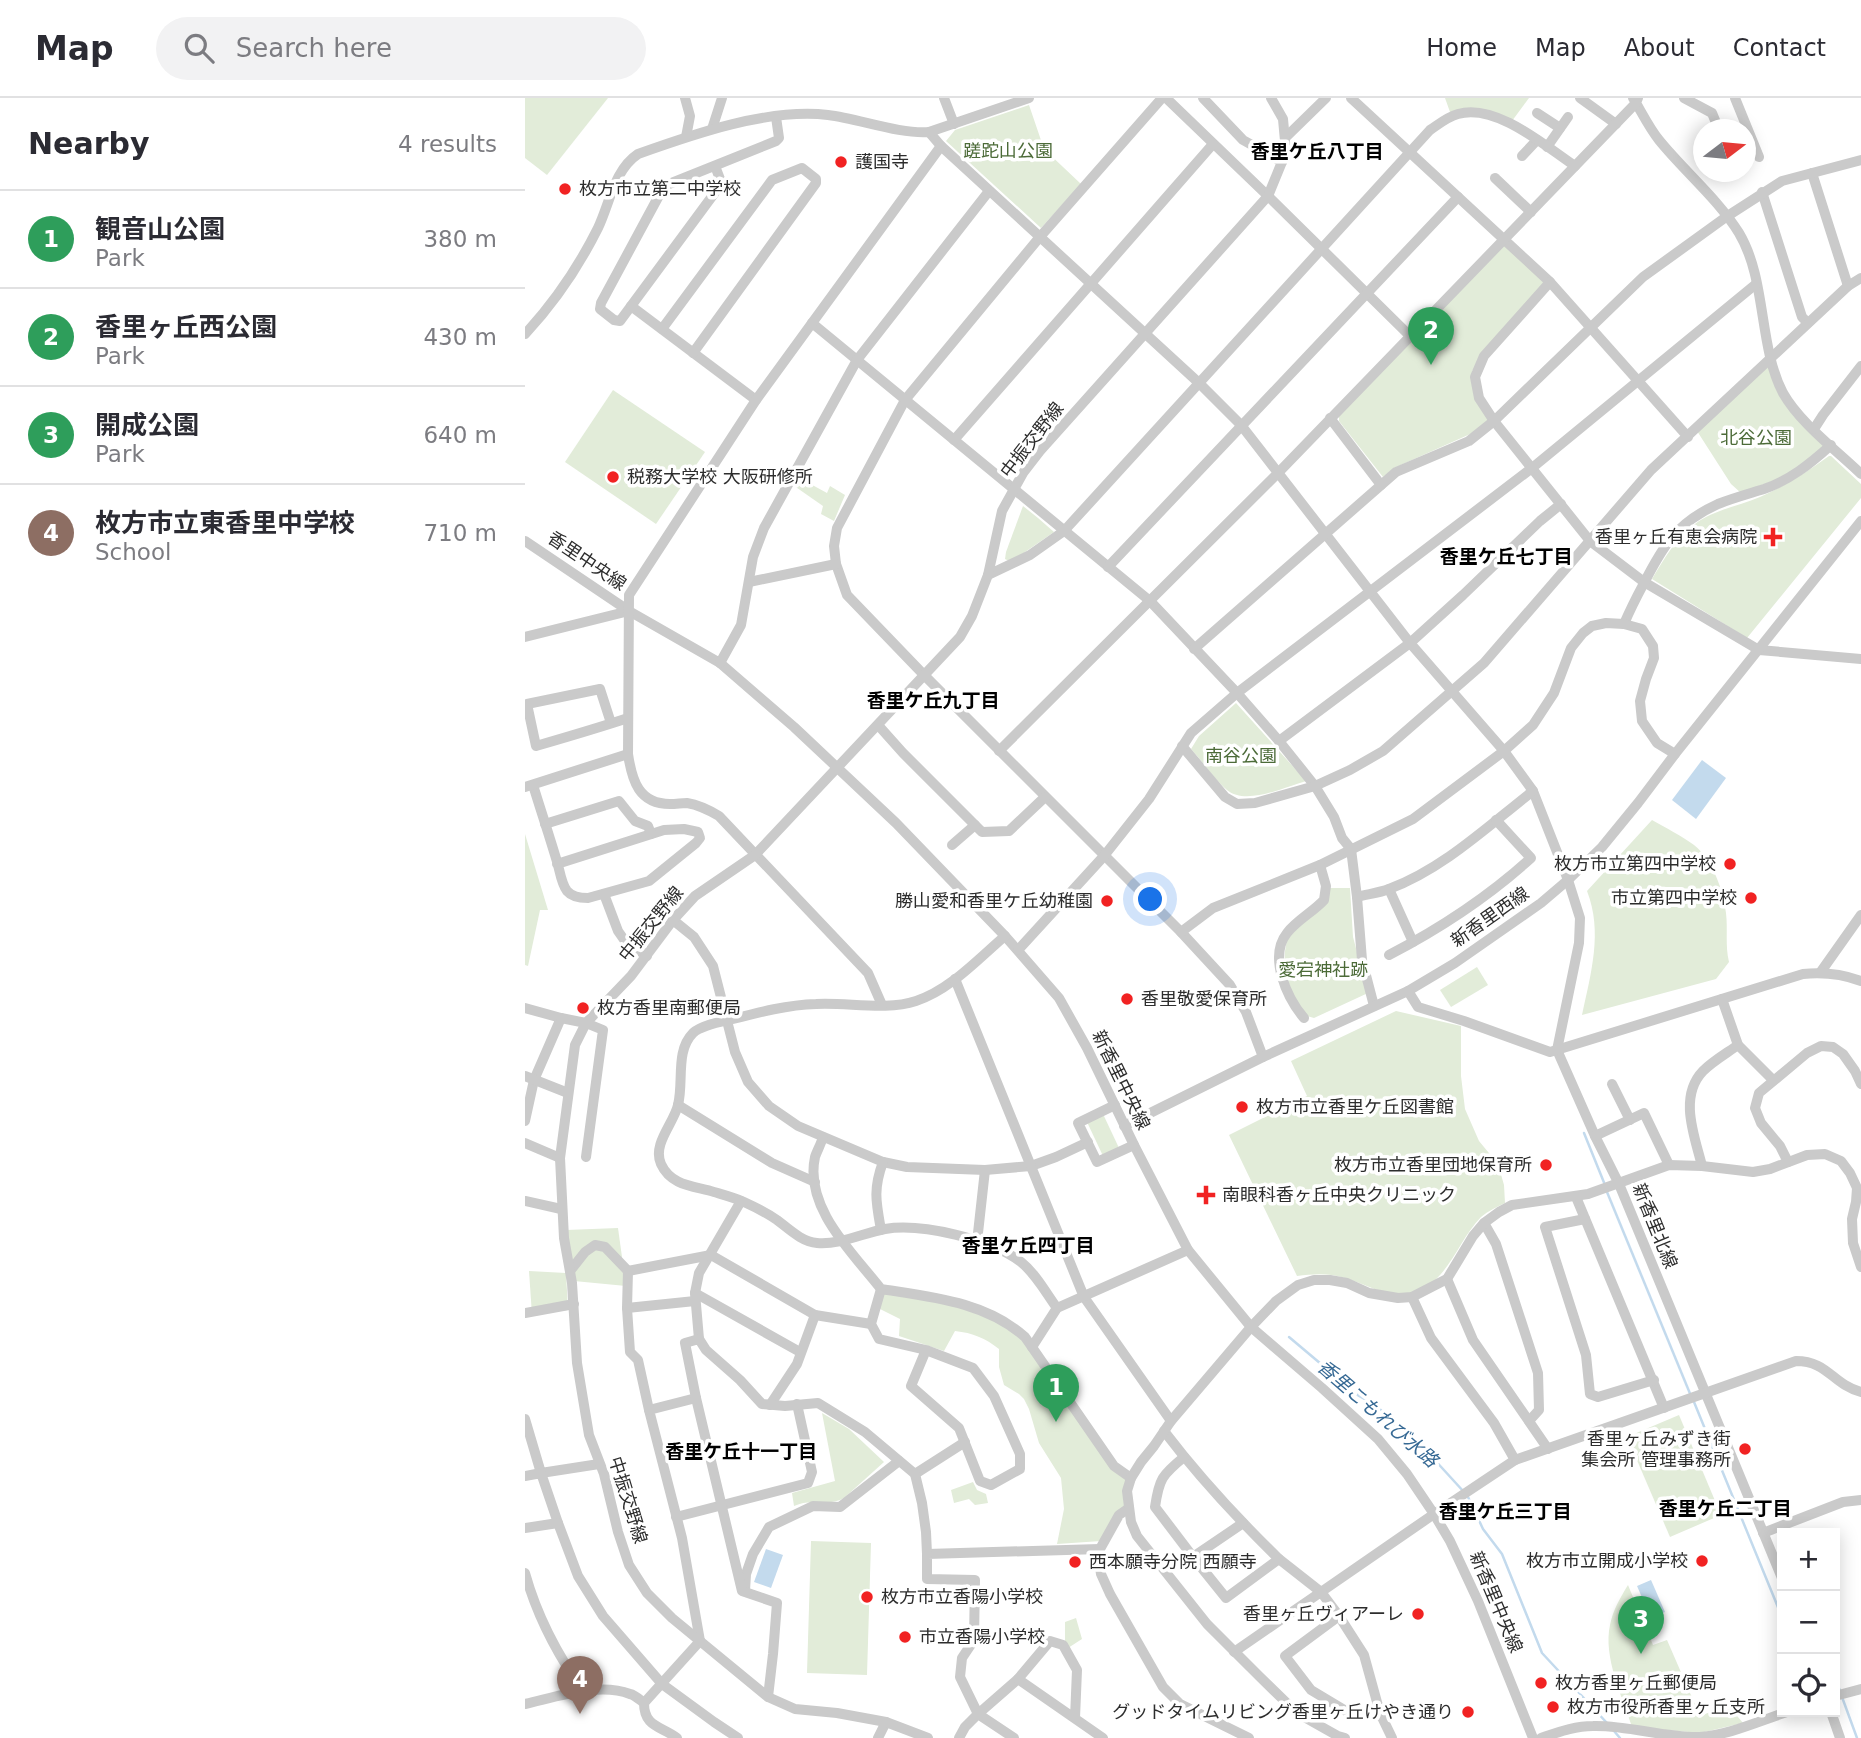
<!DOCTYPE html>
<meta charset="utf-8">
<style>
body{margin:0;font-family:"DejaVu Sans","Noto Sans JP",sans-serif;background:#f2f2f3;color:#2b2b33}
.controls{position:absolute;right:21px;bottom:21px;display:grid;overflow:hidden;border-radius:0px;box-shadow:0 4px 18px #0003}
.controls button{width:63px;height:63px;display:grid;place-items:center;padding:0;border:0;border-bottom:2px solid #e1e1e2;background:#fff;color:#2b2b33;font:35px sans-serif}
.compass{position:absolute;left:1168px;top:21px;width:63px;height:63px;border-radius:50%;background:#fff;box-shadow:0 4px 18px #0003;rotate:74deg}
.you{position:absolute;left:626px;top:802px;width:24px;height:24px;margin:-18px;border:5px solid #fff;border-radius:50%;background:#1a73e8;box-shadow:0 0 0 10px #1a73e833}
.badge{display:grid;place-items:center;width:46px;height:46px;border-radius:50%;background:#111827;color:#fff;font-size:23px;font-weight:700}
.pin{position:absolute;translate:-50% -58px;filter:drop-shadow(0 2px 4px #0008)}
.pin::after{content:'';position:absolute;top:37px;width:24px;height:21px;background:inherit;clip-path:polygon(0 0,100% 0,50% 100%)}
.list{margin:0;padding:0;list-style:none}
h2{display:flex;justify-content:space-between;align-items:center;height:91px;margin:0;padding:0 28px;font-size:30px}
h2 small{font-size:23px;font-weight:400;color:#7c7c81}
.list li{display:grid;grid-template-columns:46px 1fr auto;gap:21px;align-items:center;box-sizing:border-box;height:98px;padding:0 28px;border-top:2px solid #e1e1e2}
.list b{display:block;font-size:26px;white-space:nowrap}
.list p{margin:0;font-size:23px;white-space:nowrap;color:#7c7c81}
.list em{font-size:23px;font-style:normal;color:#7c7c81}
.icon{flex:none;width:38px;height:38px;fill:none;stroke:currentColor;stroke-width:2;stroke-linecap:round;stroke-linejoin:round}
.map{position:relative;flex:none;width:1336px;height:1640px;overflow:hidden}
header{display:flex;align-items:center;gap:42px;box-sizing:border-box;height:98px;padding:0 35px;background:#fff;border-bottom:2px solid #e1e1e2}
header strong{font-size:33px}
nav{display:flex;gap:38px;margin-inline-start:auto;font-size:24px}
.search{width:490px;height:63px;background:#f2f2f3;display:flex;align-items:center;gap:18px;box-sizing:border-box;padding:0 24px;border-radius:38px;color:#7c7c81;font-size:26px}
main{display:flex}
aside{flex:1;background:#fff}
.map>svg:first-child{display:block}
.green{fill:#e2ecd9}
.water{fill:#c3daed}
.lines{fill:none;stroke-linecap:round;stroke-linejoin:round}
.stream{stroke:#c3daed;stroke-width:2.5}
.minor{stroke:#cacaca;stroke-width:10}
.poi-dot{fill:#f12222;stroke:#fff;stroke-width:2.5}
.labels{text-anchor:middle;stroke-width:7;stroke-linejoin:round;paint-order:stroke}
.park-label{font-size:18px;fill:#4c6b38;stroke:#fff}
.poi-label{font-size:18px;fill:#2d2d2d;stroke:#fff;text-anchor:start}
.street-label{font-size:18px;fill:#2d2d2d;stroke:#fff}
.neighbourhood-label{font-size:19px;font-weight:bold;fill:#000;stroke:#fff}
.water-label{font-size:19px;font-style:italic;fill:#366994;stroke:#fff}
</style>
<header>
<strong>Map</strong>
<div class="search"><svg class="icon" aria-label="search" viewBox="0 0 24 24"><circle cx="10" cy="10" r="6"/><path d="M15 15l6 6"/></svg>Search here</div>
<nav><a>Home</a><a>Map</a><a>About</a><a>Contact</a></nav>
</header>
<main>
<aside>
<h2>Nearby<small>4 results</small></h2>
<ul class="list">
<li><span class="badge" style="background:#2e9e5b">1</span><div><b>観音山公園</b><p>Park</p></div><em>380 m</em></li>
<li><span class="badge" style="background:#2e9e5b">2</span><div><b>香里ヶ丘西公園</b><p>Park</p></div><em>430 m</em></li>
<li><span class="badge" style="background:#2e9e5b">3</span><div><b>開成公園</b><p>Park</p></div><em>640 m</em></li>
<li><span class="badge" style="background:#8d6e63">4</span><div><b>枚方市立東香里中学校</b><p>School</p></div><em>710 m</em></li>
</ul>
</aside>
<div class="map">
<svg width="1336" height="1640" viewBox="0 0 1336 1640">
<rect width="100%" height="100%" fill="#fff"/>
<g class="green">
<path d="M0,0H83L22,77L0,60Z"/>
<path d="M920,0H1004L987,23L925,14Z"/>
<path d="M504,7L519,51L556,86L516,130L421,43L430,32Z"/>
<path d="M979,146L1020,185L947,273L966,322L952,333L869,370L858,379L814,323V318Z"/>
<path d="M1245,263L1250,282L1301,347L1263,377L1216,395L1206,386L1172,333Z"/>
<path d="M88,292L180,354L131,426L40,364Z"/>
<path d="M1304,358H1306L1336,386V400L1222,540L1127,481C1139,461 1151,440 1170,426C1188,412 1214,408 1235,399C1260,388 1282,374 1304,358Z"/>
<path d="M269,377L302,395L305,388L320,397L309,423L296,416L298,408L265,385Z"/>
<path d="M498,408L513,420L529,434L490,461L484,463L480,461L481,454Z"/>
<path d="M711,605L781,683C760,689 721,708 702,692C689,681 678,664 666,651L674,638Z"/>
<path d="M1127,722C1141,730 1157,738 1169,747C1188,762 1198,792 1201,815C1203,832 1200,847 1204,864L1191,881L1057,917C1066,875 1078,834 1062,793Z"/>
<path d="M0,736L23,812H15L3,868L0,867Z"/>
<path d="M805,790H825L828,839L843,895L789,920L782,918L768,898L759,869L760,853L762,842Z"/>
<path d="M952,869L963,887L926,909L915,892Z"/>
<path d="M871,913L936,928V978L940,1011L954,1043L973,1066L979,1087L980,1105C972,1109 963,1113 956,1119C932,1143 922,1189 883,1196C861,1199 840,1186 820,1180C803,1175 789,1176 772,1178L704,1037L782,998L766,963Z"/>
<path d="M578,1016L594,1050L578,1058L562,1024Z"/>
<path d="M93,1130L101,1188L49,1183L41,1132Z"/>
<path d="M4,1173L41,1175L43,1212L7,1217Z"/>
<path d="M358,1195L426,1206L463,1218L497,1241L602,1382L600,1408L576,1443L532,1446L539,1411L536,1380L514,1345L504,1311L499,1301L494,1296L479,1287L474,1269V1251C460,1240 448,1235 430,1233L419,1253L374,1238L375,1221L355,1211Z"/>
<path d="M297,1315L324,1331L359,1364L319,1400C305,1409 289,1399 269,1408L267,1395L310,1383Z"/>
<path d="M1154,1317L1196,1417L1145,1439L1102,1339Z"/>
<path d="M448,1384L452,1392L461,1396L463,1405L450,1407L444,1401L429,1405L426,1392Z"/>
<path d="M286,1443L346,1445L342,1577L282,1575Z"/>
<path d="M1103,1487L1128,1547L1142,1542L1175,1618L1203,1607L1218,1625L1175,1635L1107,1629C1097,1598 1078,1559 1085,1527C1088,1512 1095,1500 1103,1487Z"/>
<path d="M551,1520L557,1541L543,1550L540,1545V1524Z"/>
</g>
<g class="water">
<path d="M1177,662L1201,680L1171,721L1147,702Z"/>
<path d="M241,1451L258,1457L246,1490L229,1484Z"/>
<path d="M1126,1482L1140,1514L1126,1520L1112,1488Z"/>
</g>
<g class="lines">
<g class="stream">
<path d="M1059,1035L1080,1087"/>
<path d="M1082,1094L1166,1298"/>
<path d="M764,1239L834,1298C846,1304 859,1313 867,1323C873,1329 868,1327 875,1332C883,1339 891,1340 896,1351L901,1352V1357L907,1359L939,1394"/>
<path d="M1169,1304L1257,1519"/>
<path d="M943,1399L958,1431L977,1456L1017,1555L1082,1625"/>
<path d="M1310,1580L1315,1593"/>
<path d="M1317,1599L1332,1640"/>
<path d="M1089,1633L1095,1640"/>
</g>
<g class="minor">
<path d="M160,0L165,18L161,39"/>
<path d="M419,0L429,26"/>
<path d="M637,0L514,140L380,302L312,430L309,448L311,466L322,497L399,577L656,834L705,887L721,914L738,959"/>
<path d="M641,0L743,98L885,238"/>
<path d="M678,0L718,42L757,64"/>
<path d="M826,0L1025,184L959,258L950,279L954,300L969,323L1065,443L1119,484L1234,552L1336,561"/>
<path d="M1055,0L1091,26"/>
<path d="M1113,0L1111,5C1118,17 1125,31 1134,42C1159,73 1193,101 1214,135C1242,182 1233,247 1258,295C1275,325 1311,352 1336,376"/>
<path d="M1159,0L1187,15L1194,32"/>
<path d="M1210,0L1234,59"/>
<path d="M1012,15L1035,30"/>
<path d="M187,31L197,0"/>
<path d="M404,34L416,48L674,285L716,327L885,545L979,653L1008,693L1043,782L1055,820L1054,845L1032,952L1070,1038L1094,1086L1257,1480"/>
<path d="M760,40L801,0"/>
<path d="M1022,49L1043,19"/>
<path d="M997,58L1012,42"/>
<path d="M190,68L195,81L194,89L95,223L89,222L75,211L76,205L137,92L144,86L251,43L254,40L251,19"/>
<path d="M1287,75L1323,188"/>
<path d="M970,80L1006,114"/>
<path d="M1237,94L1277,219L1283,225"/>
<path d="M1025,184L1163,339"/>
<path d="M106,208L231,302"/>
<path d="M287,225L625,503L712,595L754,643L790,688L809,719L817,740L826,751L832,799L837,862L849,908"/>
<path d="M137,231L247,82L277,70L291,81V85L168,255"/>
<path d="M0,236C29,205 54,168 73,130C85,105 89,72 113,56C169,36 243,10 303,17C335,21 373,36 404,34L504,0"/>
<path d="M805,320L856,387"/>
<path d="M1289,331L1298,317L1336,268"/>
<path d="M429,342L688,46"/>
<path d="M0,443L104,513L195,565L269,629L371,725L480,838L534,900L562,950L609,1047L663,1152L726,1229L797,1290L853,1341L882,1376L909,1416L925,1443L953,1503L1008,1640"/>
<path d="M583,469L933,99"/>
<path d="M463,477L505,457L539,433L905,32C914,26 922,19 933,16C971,5 1020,48 1050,68"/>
<path d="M224,484L311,466"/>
<path d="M1099,526C1105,512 1111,500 1118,487C1138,448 1151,425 1193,406C1208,400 1223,396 1239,391C1265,382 1285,366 1306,347"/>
<path d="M0,539L104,513"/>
<path d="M669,551L871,374L944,343L969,323L1118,179L1201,119L1257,83L1336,62"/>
<path d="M195,565L216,527L228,459L239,430L332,262L464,93"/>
<path d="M86,625L75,591L2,606L11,648C42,639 73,630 103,620"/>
<path d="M353,627L378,655L457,734L484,733L520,699"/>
<path d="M754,643L885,545L938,497L1015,423L1036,406"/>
<path d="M657,648L700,699L712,706L730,705L790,688L825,672L858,653L959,565L1126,372L1323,188L1336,180"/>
<path d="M474,653L753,375L1111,5L1108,0"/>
<path d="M8,687C16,713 25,740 33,767C35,775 37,787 42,793C47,799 56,800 63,800L124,783L171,745L175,740L173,734L159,731L139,732L32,766"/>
<path d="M0,689L103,656"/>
<path d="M20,726L94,703L110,723L123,728L126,736"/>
<path d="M427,747L450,727"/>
<path d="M864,791L888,844"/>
<path d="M79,796L93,833L100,843L122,858"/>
<path d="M832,799C843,796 854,795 864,791C918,771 963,728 1008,693"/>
<path d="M148,822L169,839L188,868L210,954L223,984L244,1008L273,1028L358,1064L382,1069L460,1072L506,1068L531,1059L563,1044"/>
<path d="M656,834L688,810L795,767L888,721L979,653L1008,627L1029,595L1046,550L1058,535L1067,528L1081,525L1099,526L1117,531L1128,548L1129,560L1121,581L1115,603L1117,623L1132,645L1150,656"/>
<path d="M480,838C453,861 425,892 391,903C361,913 322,904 291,906C262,907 235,914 208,921C195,924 177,927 168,935C150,953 159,984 153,1007C149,1025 127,1046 136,1066C146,1088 169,1088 189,1094C199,1097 210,1100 219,1104C230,1109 242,1115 252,1122C264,1131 277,1144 292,1145C315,1147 338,1135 360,1131C396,1125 466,1141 496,1164C511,1176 521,1195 532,1210"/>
<path d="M493,852L579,758L624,701L666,635L712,595L1007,370L1231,186"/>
<path d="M864,857C916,830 963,799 1006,760L971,722"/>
<path d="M1295,875L1336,817"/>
<path d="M430,881L559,1199L646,1323"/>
<path d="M883,893L893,909L939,923L1025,954L1278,876C1298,874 1317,876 1336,883"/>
<path d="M1197,901L1213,947L1248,982"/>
<path d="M357,907L343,875L194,718C184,712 174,707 162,705C157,705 151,706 145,706C114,706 107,683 103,656L104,497L231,302L416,48"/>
<path d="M0,910L36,920L9,982L0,1023"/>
<path d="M36,920L61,925L78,932L61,1059"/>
<path d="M779,920C762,900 743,859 762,835C772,822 788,814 799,802L801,788L795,767"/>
<path d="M0,978L43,995"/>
<path d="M1087,986L1105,1022"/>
<path d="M153,1007L247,1065L290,1084"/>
<path d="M590,1007L553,1025L572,1064L609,1047"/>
<path d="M599,1028L738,959L883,893L930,865L1016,805L1043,782L1077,749L1113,705L1150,656L1336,423"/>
<path d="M1070,1038L1119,1015L1144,1067"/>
<path d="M298,1039C296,1046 292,1053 290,1059C279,1110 328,1155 356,1191C407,1199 461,1204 500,1239L589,1368L606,1380"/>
<path d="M0,1045L35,1060"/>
<path d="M1263,1064L1255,1048L1236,1025L1230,1010L1234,995L1282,955L1296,948L1308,949L1318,956L1330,973L1336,986"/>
<path d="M1177,1068C1170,1039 1153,999 1178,973C1188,963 1202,955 1213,947"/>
<path d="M1051,1099L1139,1310"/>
<path d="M0,1103L36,1111"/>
<path d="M1060,1121L1020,1129L1061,1257L1065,1296L1073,1299L1129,1282"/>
<path d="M959,1125L971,1146L1013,1275L1014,1312L1004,1323"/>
<path d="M356,1132C351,1104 348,1091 358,1064"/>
<path d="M452,1144L460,1072"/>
<path d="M45,1173L60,1154L70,1147L80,1149L103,1173"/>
<path d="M922,1181L948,1242L1023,1351"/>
<path d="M356,1191L346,1226L354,1241L401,1252L448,1270L469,1298L495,1356V1371L466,1387L455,1383L434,1330L386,1288L401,1252"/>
<path d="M170,1195L275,1254"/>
<path d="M887,1199L906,1240L969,1325L990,1362L1271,1263C1303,1263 1307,1286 1336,1294"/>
<path d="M102,1210L170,1203"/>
<path d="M0,1215L49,1206"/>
<path d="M174,1241L170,1195L174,1175L216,1103"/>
<path d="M507,1249L532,1210L663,1152"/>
<path d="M171,1300L124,1312L157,1440L175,1543"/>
<path d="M245,1307L272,1266L290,1217"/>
<path d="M124,1312L113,1262L105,1254L102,1210L103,1173L186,1157L290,1217L346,1226"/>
<path d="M0,1321L16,1375L74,1366"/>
<path d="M639,1333C674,1379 713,1421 754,1461"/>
<path d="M659,1359C637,1377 634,1381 630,1409L668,1459"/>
<path d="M390,1376L440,1344"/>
<path d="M0,1378L16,1375L33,1425L53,1478L78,1518L137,1586L189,1624L213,1640"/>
<path d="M604,1410L594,1417L575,1451L574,1463L576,1476L585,1496L638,1589L655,1606L724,1640"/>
<path d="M151,1419L283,1385L287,1374L272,1306"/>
<path d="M718,1425L668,1459L701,1500L754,1461L796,1494L909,1416L990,1362"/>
<path d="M0,1430L33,1425"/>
<path d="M1238,1435L1318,1404L1336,1402"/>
<path d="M0,1475C12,1518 33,1558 59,1594"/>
<path d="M220,1493L221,1476L228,1456L244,1429L288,1408L315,1409L374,1363"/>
<path d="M814,1518L839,1557L855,1615L867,1640"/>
<path d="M709,1554L796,1494L814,1518L760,1558L786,1592L821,1613L857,1618"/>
<path d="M493,1581L453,1616L435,1579L437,1560L449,1542L450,1482L402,1481V1456L575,1451"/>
<path d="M1310,1598L1336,1591"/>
<path d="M243,1599L248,1556L252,1505L217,1493L171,1300L160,1245L174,1241L181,1252L215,1282L237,1306L260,1308L293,1305L340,1334L390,1376L397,1405L401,1434L402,1456"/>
<path d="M119,1605L175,1543"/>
<path d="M0,1606C31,1599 74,1584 105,1596C110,1597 115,1602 119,1605C119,1629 136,1628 152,1640"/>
<path d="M1306,1614L1315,1640"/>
<path d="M550,1620L552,1572L538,1547L525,1543L493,1581L578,1640"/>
<path d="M353,1640L361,1624"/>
<path d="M403,1640L361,1624L312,1615L270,1611L243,1599L147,1520L122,1495L104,1467L93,1434L79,1376L64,1337L52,1265L47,1185L39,1140L35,1060L50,947L61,925L106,878L148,822L170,798L230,757L435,539L447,518L463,477L477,413L498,375L515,353L743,98L761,54L758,21L746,0"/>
<path d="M434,1640L440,1629L453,1616L489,1640"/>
<path d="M820,1640L813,1638L772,1615L734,1578L682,1526L612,1438L606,1424L602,1393L606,1380L616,1364L629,1348L646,1323L726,1229L751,1203L773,1187L789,1182H805L822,1185L844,1195L873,1200L887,1199L922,1181L948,1138L959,1125L974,1114L987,1107L1063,1096L1144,1067L1177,1068L1228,1074L1245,1071L1282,1057L1300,1056L1316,1063L1325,1075L1332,1090L1331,1104L1327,1121L1328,1145L1336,1169"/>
<path d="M1016,1640C1034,1634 1050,1628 1068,1628C1104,1627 1139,1640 1175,1639C1204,1637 1234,1623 1262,1614"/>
</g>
</g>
<g class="poi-dot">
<circle cx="316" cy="64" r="7"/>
<circle cx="40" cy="91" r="7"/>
<circle cx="88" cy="379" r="7"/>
<path d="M1244.5 428.5h7v7h7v7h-7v7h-7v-7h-7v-7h7z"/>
<circle cx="1205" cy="766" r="7"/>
<circle cx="1226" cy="800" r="7"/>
<circle cx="582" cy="803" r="7"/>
<circle cx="602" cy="901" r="7"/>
<circle cx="58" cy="910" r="7"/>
<circle cx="717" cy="1009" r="7"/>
<circle cx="1021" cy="1067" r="7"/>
<path d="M677.5 1086.5h7v7h7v7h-7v7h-7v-7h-7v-7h7z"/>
<circle cx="1220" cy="1351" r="7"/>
<circle cx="1177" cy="1463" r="7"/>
<circle cx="550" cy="1464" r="7"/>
<circle cx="342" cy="1499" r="7"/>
<circle cx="893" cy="1516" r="7"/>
<circle cx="380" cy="1539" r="7"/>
<circle cx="1016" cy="1585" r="7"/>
<circle cx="1028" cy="1609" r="7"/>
<circle cx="943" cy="1614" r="7"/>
</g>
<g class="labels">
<g class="park-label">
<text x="483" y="59">蹉跎山公園</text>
<text x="1231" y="346">北谷公園</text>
<text x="716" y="664">南谷公園</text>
<text x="798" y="878">愛宕神社跡</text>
</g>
<g class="poi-label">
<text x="330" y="70">護国寺</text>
<text x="54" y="97">枚方市立第二中学校</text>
<text x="102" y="385">税務大学校 大阪研修所</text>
<text x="1232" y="445" text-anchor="end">香里ヶ丘有恵会病院</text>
<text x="1191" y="772" text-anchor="end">枚方市立第四中学校</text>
<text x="1212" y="806" text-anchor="end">市立第四中学校</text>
<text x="568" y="809" text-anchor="end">勝山愛和香里ケ丘幼稚園</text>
<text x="616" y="907">香里敬愛保育所</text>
<text x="72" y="916">枚方香里南郵便局</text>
<text x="731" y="1015">枚方市立香里ケ丘図書館</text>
<text x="1007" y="1073" text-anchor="end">枚方市立香里団地保育所</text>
<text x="697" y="1103">南眼科香ヶ丘中央クリニック</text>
<text x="1206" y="1347" text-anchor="end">香里ヶ丘みずき街<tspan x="1206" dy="21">集会所 管理事務所</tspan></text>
<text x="1163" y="1469" text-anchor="end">枚方市立開成小学校</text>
<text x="564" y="1470">西本願寺分院 西願寺</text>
<text x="356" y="1505">枚方市立香陽小学校</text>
<text x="879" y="1522" text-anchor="end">香里ヶ丘ヴィアーレ</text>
<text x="394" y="1545">市立香陽小学校</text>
<text x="1030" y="1591">枚方香里ヶ丘郵便局</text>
<text x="1042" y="1615">枚方市役所香里ヶ丘支所</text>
<text x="929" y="1620" text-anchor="end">グッドタイムリビング香里ヶ丘けやき通り</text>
</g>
<g class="street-label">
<text transform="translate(507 342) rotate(-52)" y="6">中振交野線</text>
<text transform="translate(62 463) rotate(34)" y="6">香里中央線</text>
<text transform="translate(965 819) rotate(-35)" y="6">新香里西線</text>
<text transform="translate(126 826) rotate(-51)" y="6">中振交野線</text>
<text transform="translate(596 982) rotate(64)" y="6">新香里中央線</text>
<text transform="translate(1130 1128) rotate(68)" y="6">新香里北線</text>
<text transform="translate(103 1402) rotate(73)" y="6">中振交野線</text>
<text transform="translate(971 1504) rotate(67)" y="6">新香里中央線</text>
</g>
<g class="neighbourhood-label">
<text x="792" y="60">香里ケ丘八丁目</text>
<text x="981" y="465">香里ケ丘七丁目</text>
<text x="408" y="609">香里ケ丘九丁目</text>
<text x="503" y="1154">香里ケ丘四丁目</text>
<text x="216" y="1360">香里ケ丘十一丁目</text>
<text x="1200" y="1417">香里ケ丘二丁目</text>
<text x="980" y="1420">香里ケ丘三丁目</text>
</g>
<g class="water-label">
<text transform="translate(853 1315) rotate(41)" y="7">香里こもれび水路</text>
</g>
</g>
</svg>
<div class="controls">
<button>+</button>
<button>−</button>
<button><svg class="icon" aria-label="locate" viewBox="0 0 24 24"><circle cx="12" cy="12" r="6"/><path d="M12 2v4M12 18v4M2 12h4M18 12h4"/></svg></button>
</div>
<svg class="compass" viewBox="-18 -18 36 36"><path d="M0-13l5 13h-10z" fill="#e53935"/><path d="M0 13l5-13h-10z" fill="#7c7c81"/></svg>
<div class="you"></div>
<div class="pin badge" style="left:531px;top:1324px;background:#2e9e5b">1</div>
<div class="pin badge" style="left:906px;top:267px;background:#2e9e5b">2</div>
<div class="pin badge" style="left:1116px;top:1556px;background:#2e9e5b">3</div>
<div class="pin badge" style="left:55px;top:1616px;background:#8d6e63">4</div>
</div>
</main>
